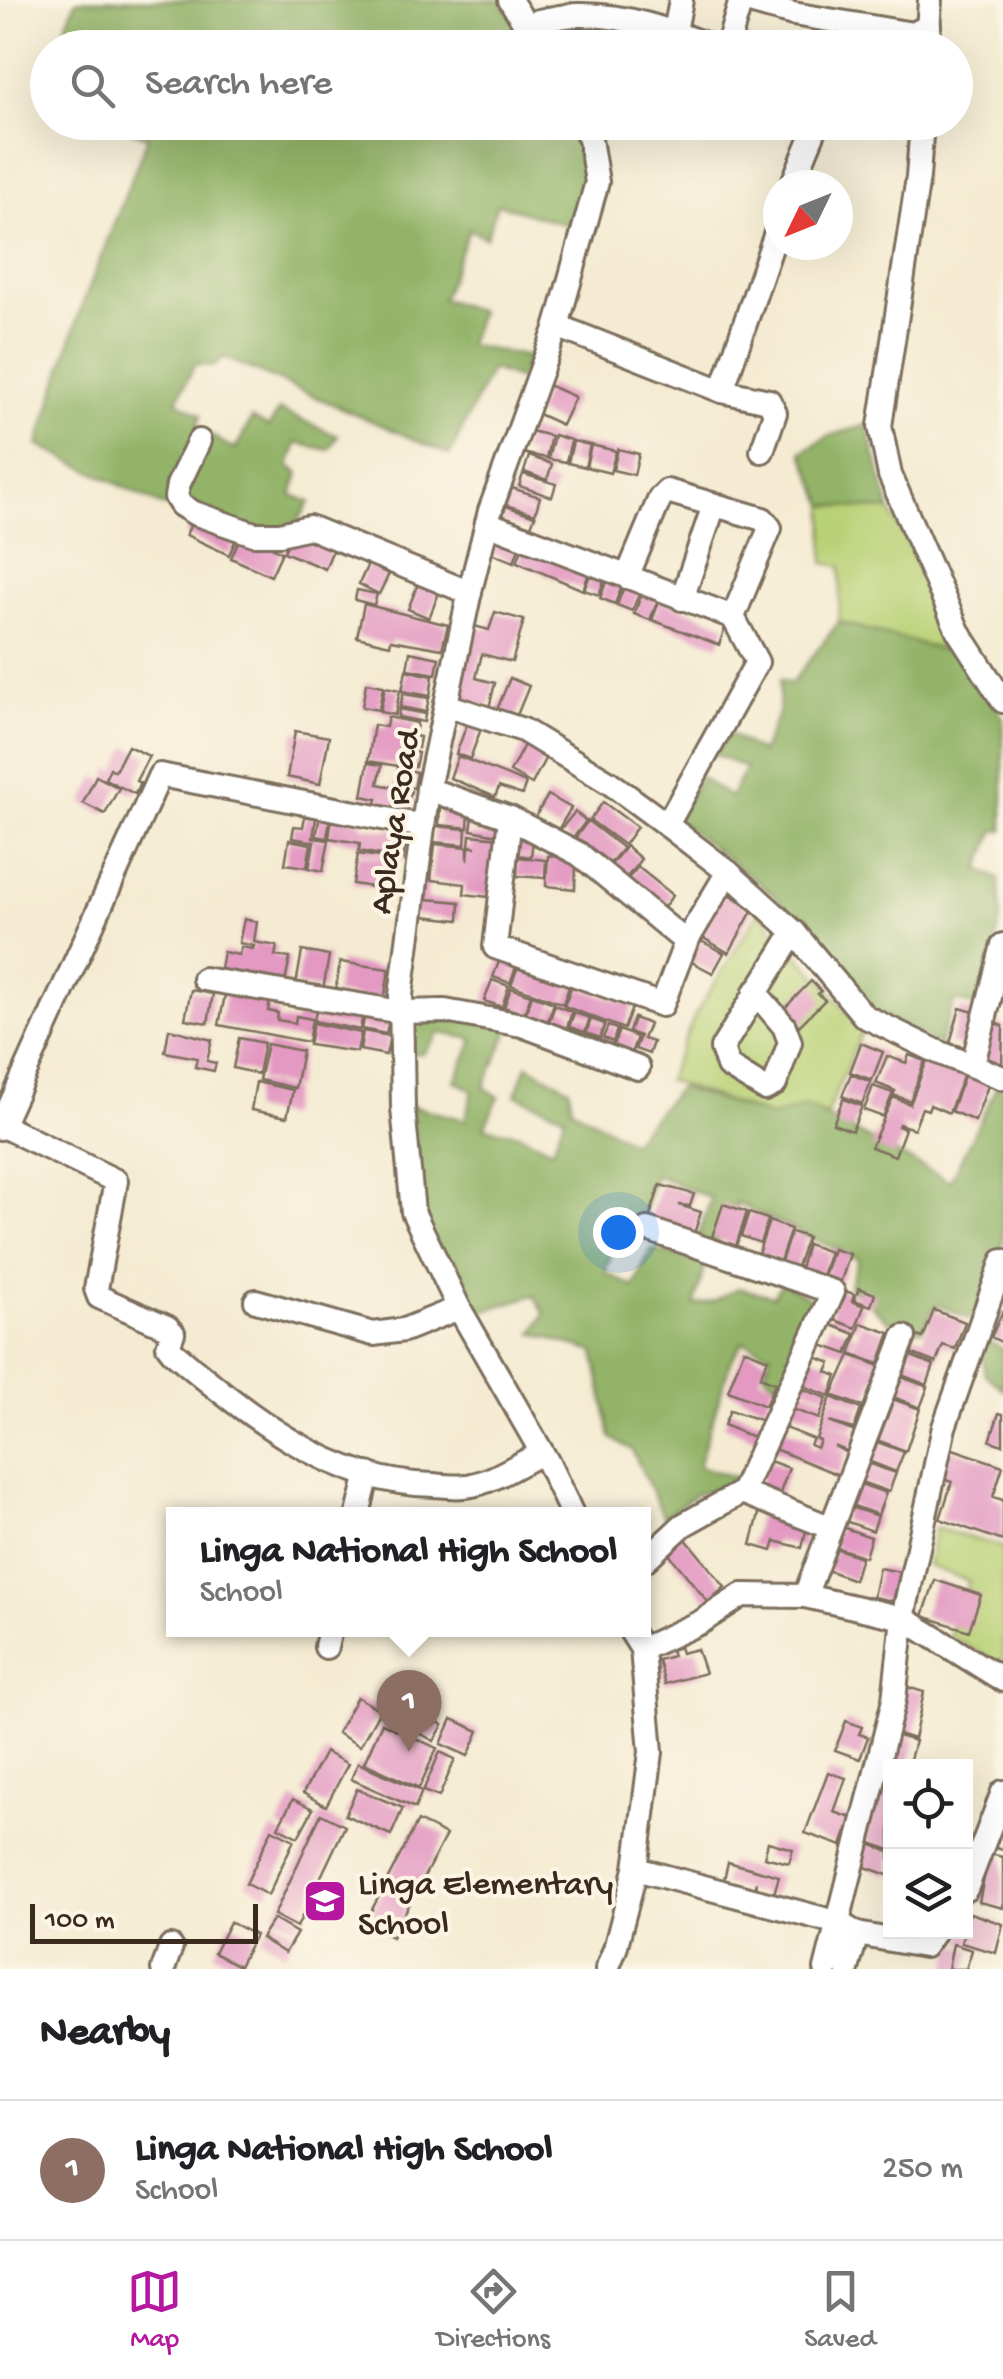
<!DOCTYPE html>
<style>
body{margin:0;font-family:"Gochi Hand",sans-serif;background:#f2f2f2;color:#202124}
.controls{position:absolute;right:30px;bottom:30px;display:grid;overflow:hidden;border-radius:0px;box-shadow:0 10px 40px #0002}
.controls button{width:90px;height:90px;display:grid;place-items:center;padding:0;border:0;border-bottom:2px solid #e0e0e0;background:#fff;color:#202124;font:50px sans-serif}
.compass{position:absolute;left:763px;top:170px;width:90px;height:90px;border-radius:50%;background:#fff;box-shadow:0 10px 40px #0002;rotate:227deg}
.scale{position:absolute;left:30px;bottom:25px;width:228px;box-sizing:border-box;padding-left:10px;border:5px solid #3b2a1e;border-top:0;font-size:28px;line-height:35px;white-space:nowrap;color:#3b2a1e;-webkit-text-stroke:8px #fcf5e5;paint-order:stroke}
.you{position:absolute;left:618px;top:1232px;width:35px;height:35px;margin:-25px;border:8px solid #fff;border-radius:50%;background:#1a73e8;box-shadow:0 0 0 15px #1a73e833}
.badge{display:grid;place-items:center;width:65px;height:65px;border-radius:50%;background:#b5179e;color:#fff;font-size:32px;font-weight:700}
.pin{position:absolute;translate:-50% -82px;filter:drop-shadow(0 2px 5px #0008)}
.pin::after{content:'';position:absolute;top:52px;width:35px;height:30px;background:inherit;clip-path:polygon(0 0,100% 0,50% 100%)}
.popup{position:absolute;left:166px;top:1507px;width:485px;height:130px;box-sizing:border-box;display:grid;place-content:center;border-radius:0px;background:#fff;filter:drop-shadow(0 2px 8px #0005);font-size:32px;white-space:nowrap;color:#757577}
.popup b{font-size:38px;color:#202124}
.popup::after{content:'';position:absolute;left:50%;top:100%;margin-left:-20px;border:20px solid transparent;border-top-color:#fff}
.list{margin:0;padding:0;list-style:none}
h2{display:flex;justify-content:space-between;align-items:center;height:130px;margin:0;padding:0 40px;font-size:42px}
h2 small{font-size:32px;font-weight:400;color:#757577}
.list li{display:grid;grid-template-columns:65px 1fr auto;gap:30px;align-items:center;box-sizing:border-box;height:140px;padding:0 40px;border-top:2px solid #e0e0e0}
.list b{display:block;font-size:38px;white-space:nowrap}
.list p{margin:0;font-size:32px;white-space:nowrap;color:#757577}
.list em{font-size:32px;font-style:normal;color:#757577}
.icon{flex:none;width:55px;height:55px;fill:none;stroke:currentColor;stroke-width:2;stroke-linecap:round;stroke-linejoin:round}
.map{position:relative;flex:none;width:1003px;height:1969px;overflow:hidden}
.search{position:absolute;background:#fff;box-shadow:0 10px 40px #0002;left:30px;right:30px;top:30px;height:110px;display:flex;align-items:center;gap:25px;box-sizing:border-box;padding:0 35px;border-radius:55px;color:#757577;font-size:38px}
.sheet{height:270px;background:#fff}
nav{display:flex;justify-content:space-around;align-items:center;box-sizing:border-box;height:140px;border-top:2px solid #e0e0e0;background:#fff;font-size:28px;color:#757577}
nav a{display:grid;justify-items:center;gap:5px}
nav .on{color:#b5179e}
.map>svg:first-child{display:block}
.green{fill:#b9d176;stroke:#7a7e4a;stroke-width:2.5}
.forest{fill:#92b367;stroke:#666e42;stroke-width:2.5}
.building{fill:#e399c2}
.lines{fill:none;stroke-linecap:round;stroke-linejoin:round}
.minor-casing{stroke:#7c6e5d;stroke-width:28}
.minor{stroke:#fff;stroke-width:22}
.labels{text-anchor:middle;stroke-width:8;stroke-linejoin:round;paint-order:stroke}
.street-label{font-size:35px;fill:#3b2a1e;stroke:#fcf5e5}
.poi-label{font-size:35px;fill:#3b2a1e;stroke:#fcf5e5;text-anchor:start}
</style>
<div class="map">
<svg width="1003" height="1969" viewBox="0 0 1003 1969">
<rect width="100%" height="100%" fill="#fcf5e5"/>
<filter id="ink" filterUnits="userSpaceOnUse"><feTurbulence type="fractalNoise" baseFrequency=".01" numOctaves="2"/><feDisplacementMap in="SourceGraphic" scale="20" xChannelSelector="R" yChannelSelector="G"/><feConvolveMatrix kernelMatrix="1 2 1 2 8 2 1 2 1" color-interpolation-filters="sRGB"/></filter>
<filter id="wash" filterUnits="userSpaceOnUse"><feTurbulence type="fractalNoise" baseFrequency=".0048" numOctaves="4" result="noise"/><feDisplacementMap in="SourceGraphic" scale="40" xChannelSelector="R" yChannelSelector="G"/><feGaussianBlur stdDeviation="2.25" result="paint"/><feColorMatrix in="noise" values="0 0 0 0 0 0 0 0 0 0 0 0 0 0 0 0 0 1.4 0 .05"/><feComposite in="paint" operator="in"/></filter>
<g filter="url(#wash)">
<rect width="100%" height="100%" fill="#f4ebd2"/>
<g class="green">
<path d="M825,505L890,510L965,656L839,622L841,566L824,563Z"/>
<path d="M759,912L830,990L862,1032L826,1116L806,1106L772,1117L667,1080L696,1013Z"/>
<path d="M935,1528L1003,1547V1665L949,1636L969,1581L928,1566Z"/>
</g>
<g class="forest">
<path d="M76,0H500L531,48H57Z"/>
<path d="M111,123H574L587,165L574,227L497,204L486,238L469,229L442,299L479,311L468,345L530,357L519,379L491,369L450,455L223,357L215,366L195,364L177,401L201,415L197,427L235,450L252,418L269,427L279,410L338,436L329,450L297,443L289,465L299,474L292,495L310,502L282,547L161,505L38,445L81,308L148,137Z"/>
<path d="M867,425L890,510L825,505L802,452L829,436Z"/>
<path d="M839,622L965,656L1003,718V831L995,830L980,869L999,879L1001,918L979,1008L955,1000L939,1045L871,1009L835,962L774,895L676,819L700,777L730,797L746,768L714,754L730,734L761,753L779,712L780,680L791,684Z"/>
<path d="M440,1016L510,1028L484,1087L499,1097L484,1127L519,1134L552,1150L565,1116L516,1095L527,1065L569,1088L572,1108L631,1142L679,1087L772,1117L806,1106L950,1181L997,1086L1003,1088V1244L975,1321L936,1304L922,1330L890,1322L849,1286L858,1259L736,1203L715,1246L697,1241L711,1198L655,1175L640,1220L625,1217L605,1272L633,1287L652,1249L706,1263L694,1305L714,1301L738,1288L773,1296L782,1283L815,1301L783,1387L765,1374L770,1353L743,1342L731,1360L698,1466L734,1477L730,1486L696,1494L664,1517L632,1450L611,1438L594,1352L533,1333L545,1314L534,1295L470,1315L421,1215L411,1106L465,1120L473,1090L455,1081L474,1039L440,1033L423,1054L410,1053L408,1020Z"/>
<path d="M983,1340L1003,1349V1389L984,1373Z"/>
</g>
<g id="blocks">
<g class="building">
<path d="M548,385L575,397L562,425L536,413Z"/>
<path d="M527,430L551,436L546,458L522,453Z"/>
<path d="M554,435L571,440L566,462L548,459Z"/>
<path d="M573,441L590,445L585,467L568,463Z"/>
<path d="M591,445L616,451L610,473L586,467Z"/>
<path d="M618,449L639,454L634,475L613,470Z"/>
<path d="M529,456L552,464L547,480L524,472Z"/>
<path d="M523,474L556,484L552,497L519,486Z"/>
<path d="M512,488L540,497L535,514L506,505Z"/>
<path d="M506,506L535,516L529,531L501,522Z"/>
<path d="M195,515L238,535L229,555L186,535Z"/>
<path d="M293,530L334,547L325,569L284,552Z"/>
<path d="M242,533L282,552L271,576L231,558Z"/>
<path d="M498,533L521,542L514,562L491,553Z"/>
<path d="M522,548L591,567L583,590L517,562Z"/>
<path d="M368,564L389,574L379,594L359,584Z"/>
<path d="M592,570L606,575L599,595L584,590Z"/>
<path d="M608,577L623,583L615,604L600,598Z"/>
<path d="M418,584L439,593L429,618L408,609Z"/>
<path d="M625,584L641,590L632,611L617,605Z"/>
<path d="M357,590L377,594L374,605L355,600Z"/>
<path d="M643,591L659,598L650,620L634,614Z"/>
<path d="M660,599L726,625L719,645L652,620Z"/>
<path d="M364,604L448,625L442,649L391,640L390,645L357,637Z"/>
<path d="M495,612L524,620L512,662L482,654L476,678L495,683L489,708L455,699L471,625L489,630Z"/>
<path d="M410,652L439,658L436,674L407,669Z"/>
<path d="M406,670L433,676L430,696L402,691Z"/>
<path d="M510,678L529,686L515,720L496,712Z"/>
<path d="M366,683L383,686L379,710L362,707Z"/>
<path d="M385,687L400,690L395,715L380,712Z"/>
<path d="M403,694L429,698L426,712L400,707Z"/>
<path d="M399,709L425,714L424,722L398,717Z"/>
<path d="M388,717L417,723L415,736L420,737L418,748L408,746L404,767L368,761L374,725L386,727Z"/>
<path d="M468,721L482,726L470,759L456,754Z"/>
<path d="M295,731L329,737L320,784L287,777Z"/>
<path d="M525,743L547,755L532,784L510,772Z"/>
<path d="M128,746L149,756L136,781L140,783L135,794L105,779L110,768L115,771Z"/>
<path d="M408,751L418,753L415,767L406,765Z"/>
<path d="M458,756L526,783L522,795L499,787L495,797L450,778Z"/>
<path d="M368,763L382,765L378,784L411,791L406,814L375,808L377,799L362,796Z"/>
<path d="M398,768L417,772L414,788L395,785Z"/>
<path d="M96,776L119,788L105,814L83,803Z"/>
<path d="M548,795L571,808L558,830L535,817Z"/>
<path d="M603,802L637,827L624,845L590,820Z"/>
<path d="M446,803L469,810L468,828L439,825L440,807Z"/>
<path d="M474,810L503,824L498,835L471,830Z"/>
<path d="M575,812L586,821L571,841L559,831Z"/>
<path d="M305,816L316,818L313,838L329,840L323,871L309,868L314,842L292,838L294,826L303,827Z"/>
<path d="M320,816L330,818L327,838L316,836Z"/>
<path d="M332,816L362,821V826L385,830L408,828L403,860L390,858L385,889L353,884L358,854L381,857V855L359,851L360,843L329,838Z"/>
<path d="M588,821L623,848L607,867L572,842Z"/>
<path d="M435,826L466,829L465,845L433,842Z"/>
<path d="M470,835L500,838L497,898L464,894L465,884L431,880L435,844L468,847V861L469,847H476L469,846Z"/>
<path d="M518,838L533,839L531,857L517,855Z"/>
<path d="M289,840L311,844L307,867L285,864Z"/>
<path d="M626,846L641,859L624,881L608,868Z"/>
<path d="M548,856L563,857L562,860L572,861L576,866L575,889L546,886Z"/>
<path d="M518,857L546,860L545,878L517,876Z"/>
<path d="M638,867L673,895L661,911L625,882Z"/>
<path d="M416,879L429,880L427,899L460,902L459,920L414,915Z"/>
<path d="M725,890L752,911L729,953L700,936Z"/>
<path d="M244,919L257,922L254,942L277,946L275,956L290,958L284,987L219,974L223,952L239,955L241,947L253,949L254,946L239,943Z"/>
<path d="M699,940L724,953L713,973L688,960Z"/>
<path d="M302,951L329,956L323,990L296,985Z"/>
<path d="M502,954L519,960L510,983L493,977Z"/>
<path d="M340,962L389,969L384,1001L335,994Z"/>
<path d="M519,964L570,983L563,1004L511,985Z"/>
<path d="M492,980L509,986L502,1007L484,1001Z"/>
<path d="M811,981L821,991L818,994L825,1000L799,1026L783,1010Z"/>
<path d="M227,985L270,1001L268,1011L278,1013L277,1020L295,1023L296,1016L312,1019L308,1042L219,1025Z"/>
<path d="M572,985L633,1005L624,1029L564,1006Z"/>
<path d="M511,988L531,995L524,1014L504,1007Z"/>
<path d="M191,990L213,994L208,1023L185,1019Z"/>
<path d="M532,995L554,1003L547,1024L525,1015Z"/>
<path d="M318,1001L364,1009L360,1030L314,1021Z"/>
<path d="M555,1005L572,1012L566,1031L548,1024Z"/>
<path d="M960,1008L985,1015L975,1050L950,1043Z"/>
<path d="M366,1009L390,1014L386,1034L362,1029Z"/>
<path d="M574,1013L590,1018L585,1032L569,1027Z"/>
<path d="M634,1018L649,1024L643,1039L653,1042L649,1054L635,1049L640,1036L629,1032Z"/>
<path d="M591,1019L605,1024L600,1038L586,1033Z"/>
<path d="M988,1021L1003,1026L1002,1067L976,1059Z"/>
<path d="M313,1023L361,1033L357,1052L309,1045Z"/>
<path d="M608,1026L617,1029L613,1042L603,1038Z"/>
<path d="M169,1029L212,1040L207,1061L216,1063L214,1071L195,1067L197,1058L165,1052Z"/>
<path d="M619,1030L637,1037L630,1056L612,1049Z"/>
<path d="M363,1031L390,1036L386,1055L360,1050Z"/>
<path d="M239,1038L264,1043L258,1074L233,1068Z"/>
<path d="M861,1043L883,1052L872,1080L850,1072Z"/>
<path d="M267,1044L302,1051L295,1088L259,1080Z"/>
<path d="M909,1055L925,1061L910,1101L893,1095L895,1091L876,1083L887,1056L906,1063Z"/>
<path d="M927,1060L964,1074L949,1113L930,1105L928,1110L922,1108L914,1129L899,1124L898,1126L905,1129L895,1156L871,1147L893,1097L910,1104Z"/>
<path d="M965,1073L989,1083L975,1121L951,1111Z"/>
<path d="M851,1074L871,1082L862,1104L842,1096Z"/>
<path d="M256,1082L293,1090L287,1117L251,1110Z"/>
<path d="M873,1086L893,1093L883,1117L864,1110Z"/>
<path d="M843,1099L862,1106L852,1131L833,1124Z"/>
<path d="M660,1185L694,1194L690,1206L679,1205L701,1212L693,1237L648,1222Z"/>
<path d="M723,1204L747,1212L736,1246L712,1237Z"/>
<path d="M749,1213L768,1219L760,1243L741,1236Z"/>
<path d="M769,1221L791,1229L780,1261L758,1254Z"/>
<path d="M791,1232L807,1237L795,1273L779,1267Z"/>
<path d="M807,1244L830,1252L822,1276L800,1269Z"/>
<path d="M833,1249L850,1254L841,1281L824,1276Z"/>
<path d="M859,1288L875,1294L871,1306L854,1300Z"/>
<path d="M839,1289L854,1294L852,1301L864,1306L856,1328L829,1318Z"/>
<path d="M934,1310L965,1322L955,1349L943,1345L936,1363L908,1352L914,1335L923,1338Z"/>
<path d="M1003,1311V1343L991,1337Z"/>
<path d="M861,1323L890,1333L879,1364L850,1354Z"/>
<path d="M829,1324L855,1334L847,1354L822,1345Z"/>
<path d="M744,1349L768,1359L760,1377L775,1383L765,1406L728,1391Z"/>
<path d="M906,1354L934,1365L927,1385L899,1374Z"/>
<path d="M811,1355L831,1363L827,1372L837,1376L830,1396L800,1385Z"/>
<path d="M850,1355L880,1366L863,1407L832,1395Z"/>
<path d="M899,1376L928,1387L920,1408L891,1396Z"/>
<path d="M797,1387L827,1398L819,1419L789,1408Z"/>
<path d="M831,1397L861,1409L854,1429L829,1422L858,1433L851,1453L834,1446L847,1453L839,1475L772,1448L780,1426L813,1439L810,1445L817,1448L820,1441L816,1439Z"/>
<path d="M890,1398L920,1409L906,1451L874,1439Z"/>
<path d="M730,1410L766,1422L759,1440L724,1425Z"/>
<path d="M999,1413L1003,1414V1445L990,1441Z"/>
<path d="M875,1441L904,1452L896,1472L868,1461Z"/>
<path d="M950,1448L1003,1466L993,1497L1003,1500V1541L940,1519L952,1482L940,1478Z"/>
<path d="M767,1460L789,1468L780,1493L759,1486Z"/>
<path d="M864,1462L896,1473L889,1492L858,1481Z"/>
<path d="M855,1482L886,1493L878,1515L848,1504Z"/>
<path d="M847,1506L878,1516L873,1531L842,1520Z"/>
<path d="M760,1510L807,1527L802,1548L775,1541L772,1551L751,1545Z"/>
<path d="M839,1526L871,1537L865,1557L832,1546Z"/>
<path d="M681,1533L725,1587L708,1602L664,1548Z"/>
<path d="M835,1548L861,1557L854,1580L827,1570Z"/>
<path d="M879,1568L900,1572L893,1601L873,1597Z"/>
<path d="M935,1580L981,1595L969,1631L923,1616Z"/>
<path d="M679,1647L681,1653L697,1649L705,1673L665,1684L658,1660L673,1656L671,1650Z"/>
<path d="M904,1686L924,1692L914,1739L892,1732Z"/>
<path d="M391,1696L443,1725L434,1741L382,1712Z"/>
<path d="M357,1697L380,1710L360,1746L337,1733Z"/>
<path d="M452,1719L479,1731L468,1756L441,1744Z"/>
<path d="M846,1721L862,1727L859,1734L868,1737L860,1759L835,1750Z"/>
<path d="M382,1723L437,1748L419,1788L364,1763Z"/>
<path d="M892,1734L915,1741L909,1763L886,1756Z"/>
<path d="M325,1752L348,1764L326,1806L303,1793Z"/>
<path d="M440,1752L455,1759L439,1797L423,1791Z"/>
<path d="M358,1763L422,1791L415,1808L351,1779Z"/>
<path d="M828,1772L846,1778L834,1812L852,1818L842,1846L805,1833Z"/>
<path d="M880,1782L890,1786V1850L863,1840Z"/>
<path d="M357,1789L403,1808L391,1835L345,1815Z"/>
<path d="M293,1799L313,1809L298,1837L278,1827Z"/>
<path d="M321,1814L345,1826L297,1927L274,1915Z"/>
<path d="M418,1821L446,1835L392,1937L365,1923Z"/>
<path d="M995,1826L1003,1829V1850L986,1845Z"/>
<path d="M272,1829L294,1840L268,1895L246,1884Z"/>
<path d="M768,1842L793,1849L789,1863L764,1857Z"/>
<path d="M864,1842L890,1852V1876L857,1864Z"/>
<path d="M989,1854L1003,1857V1908L979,1902Z"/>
<path d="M728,1862L779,1876L773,1897L756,1893L757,1882L754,1893L723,1884Z"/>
<path d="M970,1913L1003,1924L996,1953L961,1943Z"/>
<path d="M273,1919L297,1933L285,1953L261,1938Z"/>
<path d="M230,1922L255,1935L239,1966L214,1953Z"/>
<path d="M953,1944L972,1950L966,1969H948Z"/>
</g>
</g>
</g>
<g filter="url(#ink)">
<use href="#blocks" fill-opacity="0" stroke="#7c6e5d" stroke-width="2.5"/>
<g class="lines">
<g class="minor-casing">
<g id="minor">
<path d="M510,0L541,48"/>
<path d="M742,0L793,14L913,34L929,26"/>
<path d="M524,24C542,21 561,15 578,15C625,14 672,31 715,48"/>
<path d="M675,32L681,0"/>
<path d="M727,48L741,0"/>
<path d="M927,48L930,0"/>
<path d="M922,122L918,177L880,426L890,475L958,631L1003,701"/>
<path d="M792,185L818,122"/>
<path d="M557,326L722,391L778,227"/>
<path d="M722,391L769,401L775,413L762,451"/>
<path d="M199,441L178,485L176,497L181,505L194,513L254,534H280L309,527L470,593"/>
<path d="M487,523L733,617L757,662L667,825"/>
<path d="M627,577L660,498L667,491L763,519L770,528L733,617"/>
<path d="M682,599L714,505"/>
<path d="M446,705L523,730L610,783L667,825L728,872L794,932L864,1016L938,1052L1003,1078"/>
<path d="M428,789L510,818L579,854L686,942"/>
<path d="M510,818L495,947L662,1005L686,942L728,872"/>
<path d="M204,979L401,1012L445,1011L522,1025L638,1068"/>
<path d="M755,992L784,1026L790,1042L775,1084L765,1089L728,1066L722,1048L794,932"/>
<path d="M973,1064L1003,945"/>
<path d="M1,1125L116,1181L96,1289L99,1297L167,1327L173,1333L168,1346L172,1351C246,1414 331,1484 434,1485C445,1486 461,1488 472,1485C496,1480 520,1463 542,1453"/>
<path d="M0,1128L160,775L423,826"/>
<path d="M647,1229L833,1292L742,1492"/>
<path d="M256,1301L373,1334L404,1330L459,1308"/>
<path d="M358,1514L368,1474"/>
<path d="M572,1514L548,1463L459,1308L413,1212L403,1108L401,995L428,789L470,591L490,511L557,326L597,182L590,139L582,122"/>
<path d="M644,1561L683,1525L742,1492L829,1527"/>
<path d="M805,1596L904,1337"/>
<path d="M326,1647L330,1630"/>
<path d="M642,1649L701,1622L742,1595L805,1596L903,1618L1003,1680"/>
<path d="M636,1869L839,1923L857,1934L924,1946L934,1932"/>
<path d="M966,1889L1003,1792"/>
<path d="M163,1969L171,1947"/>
<path d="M607,1969L615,1949L636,1869L651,1752L642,1649L630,1630"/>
<path d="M826,1969L894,1700L903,1618L944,1427L1003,1261"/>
<path d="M847,1969L857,1934"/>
</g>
</g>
<use href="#minor" class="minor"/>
</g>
</g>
<defs>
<g id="school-square" transform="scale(2.25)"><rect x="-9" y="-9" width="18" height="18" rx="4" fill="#b5179e" stroke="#fcf5e5"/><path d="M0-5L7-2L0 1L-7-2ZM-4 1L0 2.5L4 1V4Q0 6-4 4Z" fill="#fff"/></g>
</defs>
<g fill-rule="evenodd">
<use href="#school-square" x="325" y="1901"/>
</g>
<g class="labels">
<g class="street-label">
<text transform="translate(392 821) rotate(-81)" y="12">Aplaya Road</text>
</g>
<g class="poi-label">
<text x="358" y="1893">Linga Elementary<tspan x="358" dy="40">School</tspan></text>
</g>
</g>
</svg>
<div class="controls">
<button><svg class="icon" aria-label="locate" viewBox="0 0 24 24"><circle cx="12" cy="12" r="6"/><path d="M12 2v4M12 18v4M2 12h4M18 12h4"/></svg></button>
<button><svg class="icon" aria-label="layers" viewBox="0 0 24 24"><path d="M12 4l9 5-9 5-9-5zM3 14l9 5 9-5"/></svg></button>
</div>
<svg class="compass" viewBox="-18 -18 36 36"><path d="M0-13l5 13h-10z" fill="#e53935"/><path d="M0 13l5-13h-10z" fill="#757577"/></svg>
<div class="scale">100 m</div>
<div class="you"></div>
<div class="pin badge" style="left:409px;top:1752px;background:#8d6e63">1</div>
<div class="popup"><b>Linga National High School</b>School</div>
<div class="search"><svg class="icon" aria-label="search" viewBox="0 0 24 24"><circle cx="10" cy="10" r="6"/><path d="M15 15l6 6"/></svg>Search here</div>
</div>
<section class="sheet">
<h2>Nearby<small></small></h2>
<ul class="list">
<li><span class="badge" style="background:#8d6e63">1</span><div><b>Linga National High School</b><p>School</p></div><em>250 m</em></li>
</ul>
</section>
<nav>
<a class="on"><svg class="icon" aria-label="map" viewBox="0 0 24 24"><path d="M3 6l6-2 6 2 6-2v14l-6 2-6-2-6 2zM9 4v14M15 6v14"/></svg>Map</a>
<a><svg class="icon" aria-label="directions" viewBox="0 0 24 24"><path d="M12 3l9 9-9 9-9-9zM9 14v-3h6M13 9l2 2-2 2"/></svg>Directions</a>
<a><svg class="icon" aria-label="saved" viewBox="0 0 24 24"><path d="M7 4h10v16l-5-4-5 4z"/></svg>Saved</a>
</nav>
